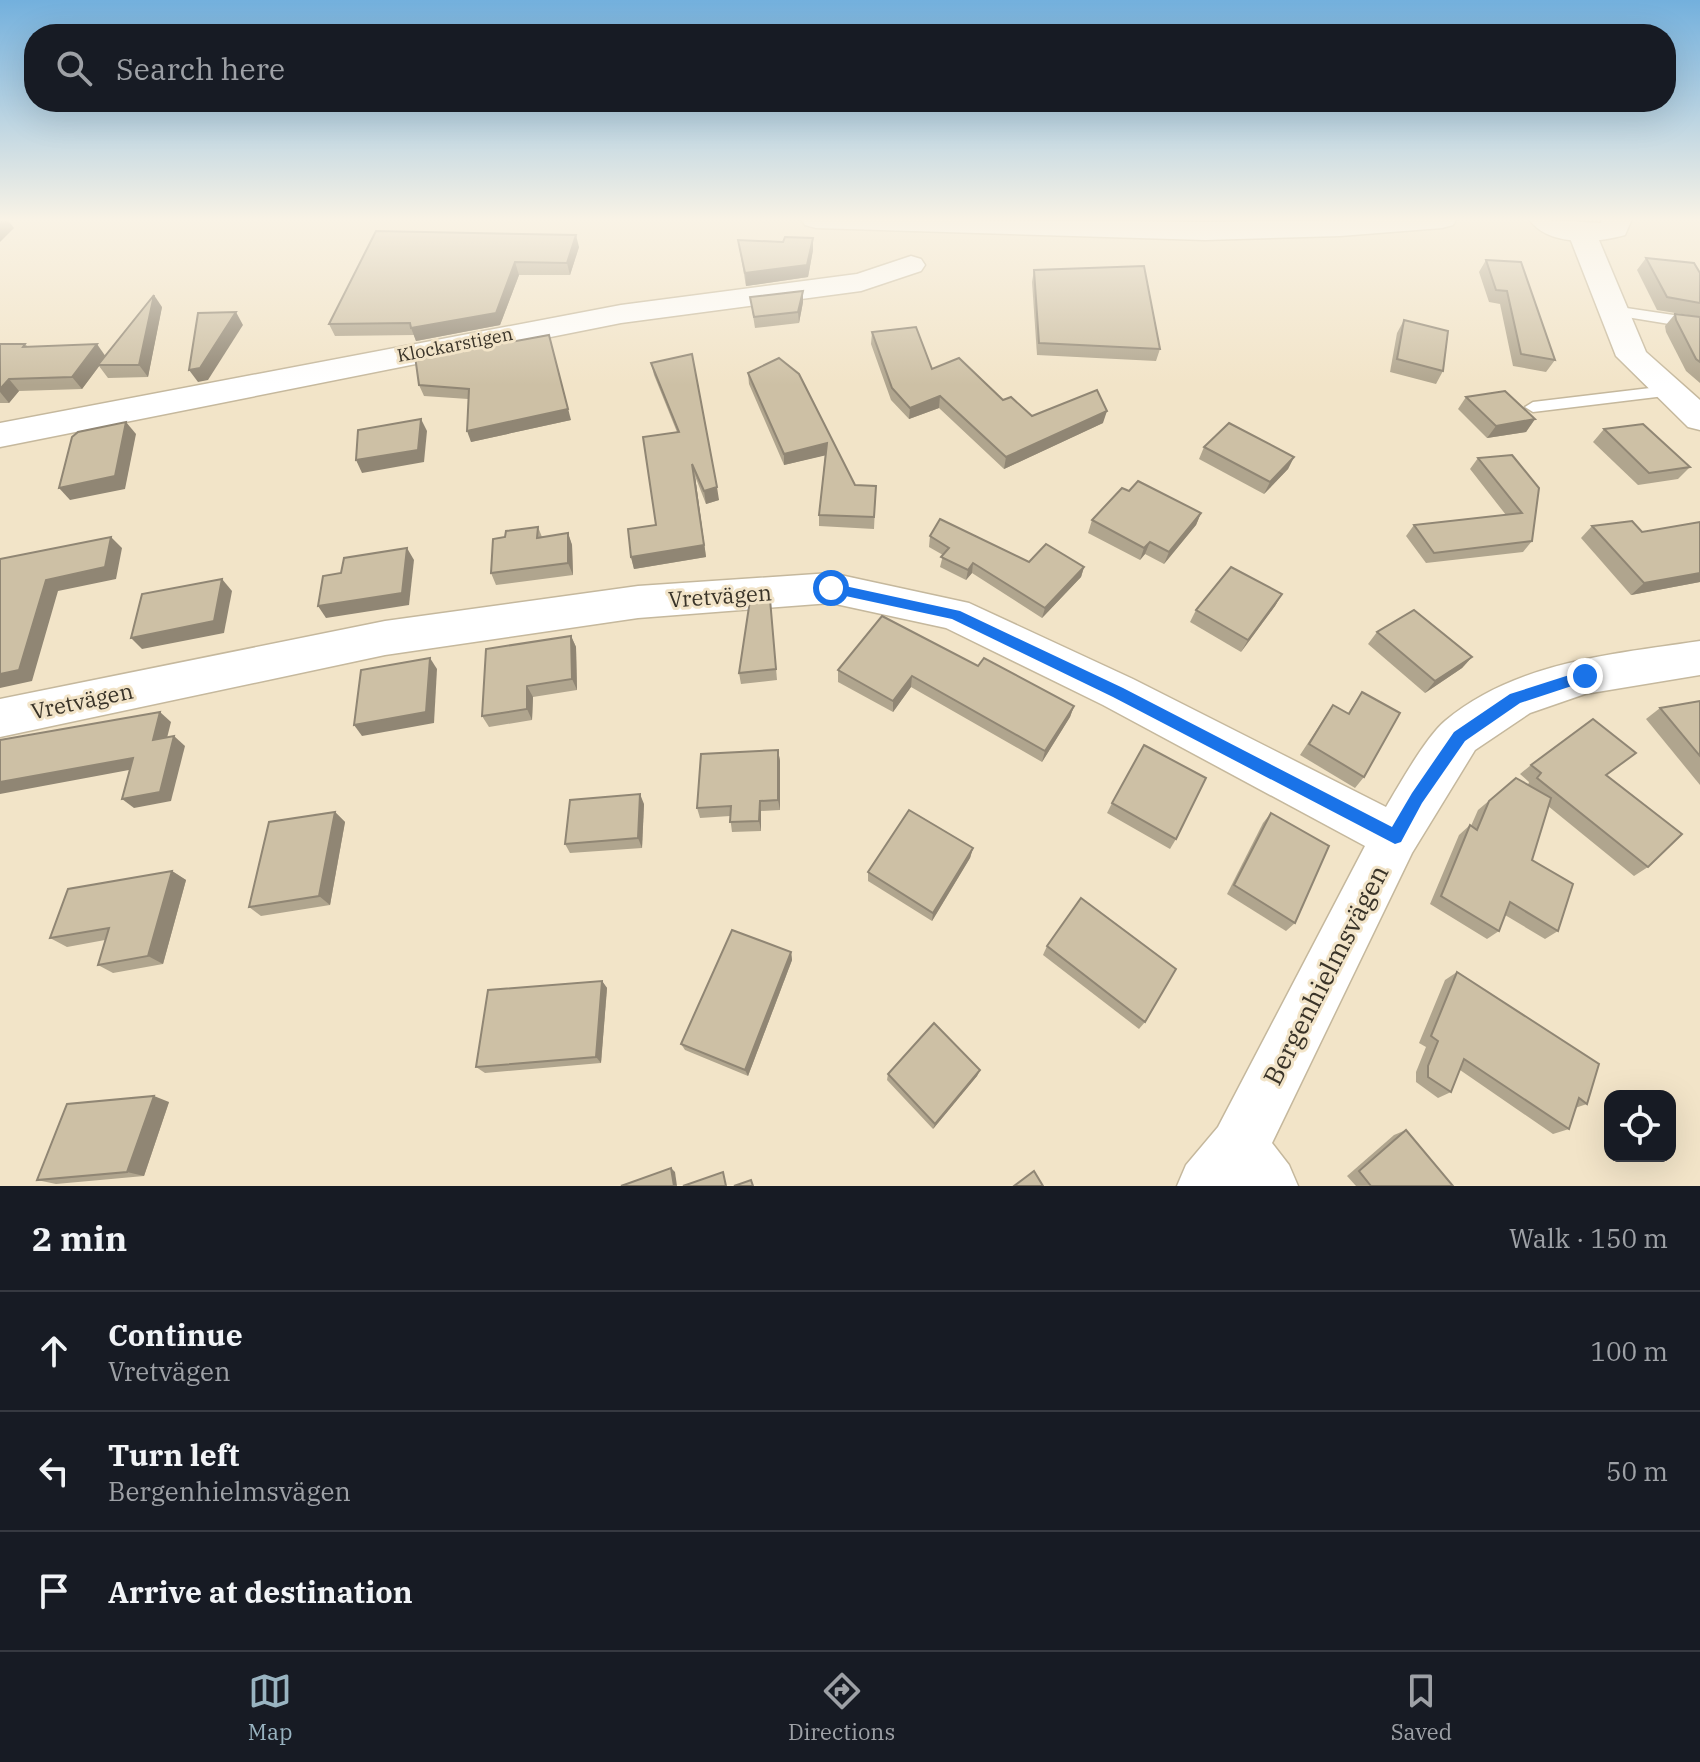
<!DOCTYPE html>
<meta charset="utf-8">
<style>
body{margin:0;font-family:"IBM Plex Serif",serif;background:#242831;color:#f1f3f6}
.controls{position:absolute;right:24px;bottom:24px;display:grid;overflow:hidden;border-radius:16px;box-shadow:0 8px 32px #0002}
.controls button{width:72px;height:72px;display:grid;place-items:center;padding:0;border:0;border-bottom:2px solid #363941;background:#171b24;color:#f1f3f6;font:40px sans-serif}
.stop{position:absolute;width:24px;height:24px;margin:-18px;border:6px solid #1a73e8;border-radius:50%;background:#fff}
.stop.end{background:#1a73e8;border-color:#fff;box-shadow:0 2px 8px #0008}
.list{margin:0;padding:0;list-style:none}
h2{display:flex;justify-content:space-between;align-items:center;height:104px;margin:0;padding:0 32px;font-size:34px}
h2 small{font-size:26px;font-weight:400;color:#9ea1a6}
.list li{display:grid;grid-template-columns:52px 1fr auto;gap:24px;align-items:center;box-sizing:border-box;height:120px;padding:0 32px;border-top:2px solid #363941}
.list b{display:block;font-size:30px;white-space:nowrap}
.list p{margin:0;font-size:26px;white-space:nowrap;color:#9ea1a6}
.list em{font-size:26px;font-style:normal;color:#9ea1a6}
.icon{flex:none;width:44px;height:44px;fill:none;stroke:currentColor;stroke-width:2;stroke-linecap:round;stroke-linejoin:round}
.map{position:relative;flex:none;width:1700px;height:1186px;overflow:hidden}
.search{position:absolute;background:#171b24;box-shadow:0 8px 32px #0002;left:24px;right:24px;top:24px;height:88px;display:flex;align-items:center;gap:20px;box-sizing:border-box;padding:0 28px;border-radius:32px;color:#9ea1a6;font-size:30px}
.sheet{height:464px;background:#171b24}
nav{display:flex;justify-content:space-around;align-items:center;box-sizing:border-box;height:112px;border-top:2px solid #363941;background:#171b24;font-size:22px;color:#9ea1a6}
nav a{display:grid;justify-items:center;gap:4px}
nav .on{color:#99b4c1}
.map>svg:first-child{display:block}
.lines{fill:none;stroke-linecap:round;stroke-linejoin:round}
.lane-casing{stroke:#c5b89d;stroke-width:3}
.street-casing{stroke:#c5b89d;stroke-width:3}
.secondary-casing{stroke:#c5b89d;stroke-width:3}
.lane{fill:#fff;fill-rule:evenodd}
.street{fill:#fff;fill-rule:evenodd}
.secondary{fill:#fff;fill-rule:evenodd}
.wall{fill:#b0a58e}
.shaded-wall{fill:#908674}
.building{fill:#cdc0a5;stroke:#908674;stroke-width:2}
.route{fill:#1a73e8}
.labels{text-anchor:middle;stroke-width:6;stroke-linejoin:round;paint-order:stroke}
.far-street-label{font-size:18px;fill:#393328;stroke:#f2e4c8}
.street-label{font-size:22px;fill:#393328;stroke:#f2e4c8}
.near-street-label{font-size:26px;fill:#393328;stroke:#f2e4c8}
</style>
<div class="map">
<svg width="1700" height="1186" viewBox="0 0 1700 1186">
<rect width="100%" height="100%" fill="#f2e4c8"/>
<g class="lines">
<g class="lane-casing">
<g id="lane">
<path d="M1613,306L1700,319V329L1608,314L1605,311Z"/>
<path d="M1667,386L1675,391L1673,395L1533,412L1525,407L1533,402Z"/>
</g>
</g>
<g class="street-casing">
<g id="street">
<path d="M1582,225L1592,227L1596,233L1646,352L1700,400V430L1688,427L1616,356L1568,233L1572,227Z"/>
<path d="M911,256L921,259L925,265L921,271L861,291L621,323L0,447V423L621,305L857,274Z"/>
<path d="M831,573L969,603L1133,679L1386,807C1399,785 1426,737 1445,721C1515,662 1613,654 1700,641V675L1585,694L1530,713L1475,750L1412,853L1272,1143L1289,1165L1298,1186H1177L1186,1165L1218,1127L1365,846L1103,705L946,628L831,603L638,618L385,655L0,737V699L385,621L638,586Z"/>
</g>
</g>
<g class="secondary-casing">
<g id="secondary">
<path d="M801,219L1205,222L1457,219L1453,225L1442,228L1340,236L1205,240L816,228L805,225Z"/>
<path d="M1529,219L1601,223L1602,219H1632L1625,235C1597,243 1548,247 1529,219Z"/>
</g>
</g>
<use href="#lane" class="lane"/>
<use href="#street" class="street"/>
<use href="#secondary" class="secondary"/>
</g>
<g class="wall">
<path d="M376,231L579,247L570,275H519L500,325L416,341L414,335L335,336L329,324Z"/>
<path d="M813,238V250L808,277L746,286L738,240L783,242Z"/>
<path d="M1646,258L1700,273V317L1657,310L1637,270Z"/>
<path d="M1486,260L1555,360L1546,372L1513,366L1500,304L1489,302L1479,272Z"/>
<path d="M1034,270L1160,349L1156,361L1037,355L1032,282Z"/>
<path d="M803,291V302L799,323L755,328L750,297Z"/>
<path d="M162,307L148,377L108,378L99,366L82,389L19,391L9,403H0V344H25L27,346L106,356Z"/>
<path d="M1675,314L1700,317V383L1686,371L1666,332L1665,326Z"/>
<path d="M1404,320L1443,371L1436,384L1390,372L1397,333Z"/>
<path d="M872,332L932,369L1003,400L1032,416L1103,423L1004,469L939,408L909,419L891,400L871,344Z"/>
<path d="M485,342L487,346L571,420L471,442L468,399L424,396L419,385Z"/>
<path d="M651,363L719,500L706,504L695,476L706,557L634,569L631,557L656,525L677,432L654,375Z"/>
<path d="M748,373L855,485L876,486L874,529L819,526V515L825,455L784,465L749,384Z"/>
<path d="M1466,397L1535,419L1526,432L1487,438L1458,409Z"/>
<path d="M1604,429L1690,467L1678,479L1638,485L1593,442Z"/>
<path d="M1204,447L1294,457L1288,469L1264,494L1199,459Z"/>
<path d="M1512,455L1532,541L1523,552L1426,563L1406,536L1414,525L1506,515L1470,469L1478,458Z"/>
<path d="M1201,513L1196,525L1164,564L1145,554L1140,560L1088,533L1092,520Z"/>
<path d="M1592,526L1642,532L1700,582L1631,595L1581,538Z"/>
<path d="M538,527L542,537L568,533L572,545L573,575L496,585L491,573L505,537Z"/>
<path d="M930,536L1029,562L1084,567L1081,577L1042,618L972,573L966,580L940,567L943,555L929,547Z"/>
<path d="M1282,594L1275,606L1241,652L1190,622L1196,610Z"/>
<path d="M770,599L777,680L741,684L739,673Z"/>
<path d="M1377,632L1472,657L1462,668L1425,693L1368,644Z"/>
<path d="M571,636L576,647L577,690L533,697L532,720L489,727L482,716Z"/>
<path d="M978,666L1074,706L1070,717L1042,762L911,687L893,712L838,682V670Z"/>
<path d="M1362,692L1364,777L1355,788L1300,755L1333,705L1348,713Z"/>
<path d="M1700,701V785L1646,719L1660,708Z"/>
<path d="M778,750L780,761V810L761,811V831L732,832L730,816L700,818L697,808Z"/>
<path d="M1531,765L1606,775L1648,867L1634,876L1548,806L1532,860L1558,931L1545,939L1505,915L1499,931L1487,939L1430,904L1459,835L1470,825L1471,826L1478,810L1516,778L1528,785L1529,782L1520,774Z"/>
<path d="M1112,803L1176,839L1170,849L1107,813Z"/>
<path d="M644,804L642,848L570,853L565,844Z"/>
<path d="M335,812L345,822L330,905L261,916L249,907Z"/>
<path d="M1271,813L1295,923L1286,931L1227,894L1263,823Z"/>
<path d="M973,848L970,858L932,921L868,881V872Z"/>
<path d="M172,871L186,880L163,964L113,973L98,965L105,940L67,947L50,938Z"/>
<path d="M1047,946L1145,1022L1139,1029L1043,955Z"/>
<path d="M791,952L792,960L748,1076L685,1050L681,1044Z"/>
<path d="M1457,972L1587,1104L1575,1108L1569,1129L1553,1134L1460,1070L1451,1092L1438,1098L1416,1082V1072L1426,1047L1419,1043L1445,980Z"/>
<path d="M602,981L607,988L601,1063L485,1073L476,1067Z"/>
<path d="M980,1070L977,1076L933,1129L887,1080L888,1074Z"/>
<path d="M169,1102L144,1176L56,1184L37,1180Z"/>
<path d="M1406,1130L1453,1186H1356L1347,1176L1394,1135Z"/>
</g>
<g class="shaded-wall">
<path d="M0,219H7L14,228L0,242Z"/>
<path d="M576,235L579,247L570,275L567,263Z"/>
<path d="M813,238V250L808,277L746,286L745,273Z"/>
<path d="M515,262L519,275L500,325L416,341L411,328Z"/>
<path d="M803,291V302L799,323L798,312Z"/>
<path d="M154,295L162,307L148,377L139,365Z"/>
<path d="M236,312L243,325L208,380L198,382L189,370Z"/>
<path d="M549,335L571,420L471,442L467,431Z"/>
<path d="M97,344L106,357L82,389L72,377Z"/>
<path d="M9,379L19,391L9,403L0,392V389Z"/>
<path d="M940,396L939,408L909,419L910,408Z"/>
<path d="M1107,411L1103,423L1004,469L1006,457Z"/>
<path d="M421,419L427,431L424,462L362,473L356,460Z"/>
<path d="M1535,419L1526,432L1487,438L1496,426Z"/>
<path d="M126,422L136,434L125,489L70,500L59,488Z"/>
<path d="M827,443V455L784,465V454Z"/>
<path d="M1294,457L1288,469L1264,494L1270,482Z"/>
<path d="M695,476L706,557L634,569L631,557Z"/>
<path d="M717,487L719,500L706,504L704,491Z"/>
<path d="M1201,513L1196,525L1164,564L1169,552Z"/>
<path d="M568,533L572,545L573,575L568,563Z"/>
<path d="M111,537L122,548L116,579L58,591L32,681L0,688V674L46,580Z"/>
<path d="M1150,542L1145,554L1140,560L1144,548Z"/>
<path d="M407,548L414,560L409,605L326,618L318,606Z"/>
<path d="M973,563L972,573L966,580L968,570Z"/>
<path d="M1084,567L1081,577L1042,618L1045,608Z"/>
<path d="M1700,573V582L1631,595L1644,583Z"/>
<path d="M222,579L232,591L224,633L142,649L131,638Z"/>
<path d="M1282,594L1275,606L1241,652L1248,640Z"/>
<path d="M571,636L576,647L577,690L572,679Z"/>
<path d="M1472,657L1462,668L1425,693L1435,681Z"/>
<path d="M430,658L437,669L434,723L362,736L354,725Z"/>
<path d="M912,676L911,687L893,712V701Z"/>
<path d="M527,686L533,697L532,720L527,709Z"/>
<path d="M1074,706L1070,717L1042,762L1045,751Z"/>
<path d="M160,712L171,722L164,750L153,740Z"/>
<path d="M174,736L185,746L171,801L134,808L122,799Z"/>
<path d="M778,750L780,761V810L778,800Z"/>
<path d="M133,758L145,767L0,794V782Z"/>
<path d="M640,794L644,804L642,848L638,838Z"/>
<path d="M760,801L761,811V831L759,821Z"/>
<path d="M335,812L345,822L330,905L319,896Z"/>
<path d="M973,848L970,858L932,921L933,913Z"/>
<path d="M172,871L186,880L163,964L148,956Z"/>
<path d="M791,952L792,960L748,1076L745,1070Z"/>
<path d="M602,981L607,988L601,1063L596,1057Z"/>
<path d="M980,1070L977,1076L933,1129L935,1124Z"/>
<path d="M154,1096L169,1102L144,1176L127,1172Z"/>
<path d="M671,1168L675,1172L677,1186H674Z"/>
</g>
<g class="building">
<path d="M376,231L576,235L567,263L515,262L496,313L411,328L410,323L329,324Z"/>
<path d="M785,237L813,238L807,265L745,273L738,240L783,242Z"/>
<path d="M1646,258L1694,263L1700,273V303L1667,297Z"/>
<path d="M1486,260L1521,262L1555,360L1521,354L1507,291L1496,290Z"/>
<path d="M1144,266L1160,349L1039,343L1034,270Z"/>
<path d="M803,291L798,312L754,317L750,297Z"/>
<path d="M154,295L139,365H98Z"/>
<path d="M236,312L200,368L189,370L198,313Z"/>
<path d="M1675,314L1700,317V362L1696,359L1676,320Z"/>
<path d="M1404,320L1448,331L1443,371L1397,359Z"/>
<path d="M916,327L932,369L959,358L1003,400L1011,397L1032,416L1097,390L1107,411L1006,457L940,396L910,408L892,388L872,332Z"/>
<path d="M549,335L568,409L467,431L469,389L419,385L415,356L485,342L483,347Z"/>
<path d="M0,344H25L23,347L97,344L72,377L9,379L0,389Z"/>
<path d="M692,354L717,487L704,491L692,464L704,545L631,557L628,529L656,525L643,437L679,432L651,363Z"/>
<path d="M779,358L799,374L855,485L876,486L874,517L819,515L827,443L784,454L748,373Z"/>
<path d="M1505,391L1535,419L1496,426L1466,397Z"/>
<path d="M421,419L418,450L356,460L358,430Z"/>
<path d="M126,422L115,476L59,488L72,437L78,432Z"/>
<path d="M1229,423L1294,457L1270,482L1204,447Z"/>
<path d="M1643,424L1690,467L1649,473L1604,429Z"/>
<path d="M1512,455L1539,488L1532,541L1434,553L1414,525L1522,513L1478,458Z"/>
<path d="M1138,481L1201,513L1169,552L1150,542L1144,548L1092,520L1122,488L1129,491Z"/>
<path d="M940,519L1029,562L1046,544L1084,567L1045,608L973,563L968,570L941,557L949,548L930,536Z"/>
<path d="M1632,521L1642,532L1700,522V573L1644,583L1592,526Z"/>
<path d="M538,527L537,538L568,533V563L491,573L493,539L505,537L506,531Z"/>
<path d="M111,537L105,567L46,580L19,670L0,674V559Z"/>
<path d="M407,548L402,593L318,606L323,576L341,573L344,558Z"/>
<path d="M1231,567L1282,594L1248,640L1196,610Z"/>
<path d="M222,579L214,621L131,638L142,594Z"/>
<path d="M770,599L776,669L739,673L750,600Z"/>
<path d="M1414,610L1472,657L1435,681L1377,632Z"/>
<path d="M882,616L978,666L984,658L1074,706L1045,751L912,676L893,701L838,670Z"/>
<path d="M571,636L572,679L527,686V709L482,716L486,649Z"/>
<path d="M430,658L426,712L354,725L361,670Z"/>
<path d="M1362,692L1400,713L1364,777L1309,744L1333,705L1349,714Z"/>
<path d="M1700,701V756L1660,708Z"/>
<path d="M160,712L153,740L174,736L160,792L122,799L133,758L0,782V740Z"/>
<path d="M1593,719L1636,753L1606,775L1682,834L1648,867L1537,778L1541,773L1531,765Z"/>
<path d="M1144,745L1206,778L1176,839L1112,803Z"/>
<path d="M778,750V800L760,801L759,821L730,822L731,806L697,808L701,754Z"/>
<path d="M1516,778L1551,798L1532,860L1573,884L1558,931L1510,902L1499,931L1441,896L1470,825L1477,830L1489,801Z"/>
<path d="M640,794L638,838L565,844L570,800Z"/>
<path d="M909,810L973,848L933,913L868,872Z"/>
<path d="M335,812L319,896L249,907L269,822Z"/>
<path d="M1271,813L1329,846L1295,923L1234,885Z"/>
<path d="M172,871L148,956L98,965L109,928L50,938L68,889Z"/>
<path d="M1081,898L1176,969L1145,1022L1047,946Z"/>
<path d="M732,930L791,952L745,1070L681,1044Z"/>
<path d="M1457,972L1599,1064L1587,1104L1579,1098L1569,1129L1464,1059L1451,1092L1428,1077V1066L1438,1041L1431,1036Z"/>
<path d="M602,981L596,1057L476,1067L488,990Z"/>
<path d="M934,1023L980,1070L935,1124L888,1074Z"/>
<path d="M154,1096L127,1172L37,1180L67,1104Z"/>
<path d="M1406,1130L1453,1186H1371L1359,1171Z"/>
<path d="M671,1168L674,1186H621Z"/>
<path d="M1034,1171L1043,1186H1014Z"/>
<path d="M723,1172L726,1186H683Z"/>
<path d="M751,1180L753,1186H734Z"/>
</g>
<linearGradient id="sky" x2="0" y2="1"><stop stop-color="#73b0dd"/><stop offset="0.57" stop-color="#f9f3e6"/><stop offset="1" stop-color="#f9f3e6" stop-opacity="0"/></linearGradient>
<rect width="1700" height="385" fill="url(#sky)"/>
<path class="route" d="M831,583L960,611L1123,688L1392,827L1412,793L1454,732L1510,694L1585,670L1592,676L1590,680L1520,703L1465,741L1422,803L1401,842L1395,844L1113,697L952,619L827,592L825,588Z"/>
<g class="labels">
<g class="far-street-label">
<text transform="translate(455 345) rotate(-11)" y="6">Klockarstigen</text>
</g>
<g class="street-label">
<text transform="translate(720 596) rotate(-4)" y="8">Vretvägen</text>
<text transform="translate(82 701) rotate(-12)" y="8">Vretvägen</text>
</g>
<g class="near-street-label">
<text transform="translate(1326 975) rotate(-63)" y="9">Bergenhielmsvägen</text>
</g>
</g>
</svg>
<div class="controls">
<button><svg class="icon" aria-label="locate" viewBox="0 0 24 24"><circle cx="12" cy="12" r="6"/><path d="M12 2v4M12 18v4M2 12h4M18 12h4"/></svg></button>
</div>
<div class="stop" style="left:831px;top:588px"></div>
<div class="stop end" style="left:1585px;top:676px"></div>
<div class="search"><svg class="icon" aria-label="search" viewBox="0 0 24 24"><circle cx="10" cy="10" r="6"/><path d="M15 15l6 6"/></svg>Search here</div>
</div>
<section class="sheet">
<h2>2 min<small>Walk · 150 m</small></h2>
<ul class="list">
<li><svg class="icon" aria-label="ahead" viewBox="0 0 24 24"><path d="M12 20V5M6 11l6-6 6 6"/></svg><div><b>Continue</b><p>Vretvägen</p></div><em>100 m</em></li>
<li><svg class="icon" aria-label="left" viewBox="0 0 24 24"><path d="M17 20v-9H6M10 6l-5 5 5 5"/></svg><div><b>Turn left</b><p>Bergenhielmsvägen</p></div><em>50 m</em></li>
<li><svg class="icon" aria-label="arrive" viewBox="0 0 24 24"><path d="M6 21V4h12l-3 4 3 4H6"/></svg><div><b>Arrive at destination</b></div></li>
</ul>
</section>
<nav>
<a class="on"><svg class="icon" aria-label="map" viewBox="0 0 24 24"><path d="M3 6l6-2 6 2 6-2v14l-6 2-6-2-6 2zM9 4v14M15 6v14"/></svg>Map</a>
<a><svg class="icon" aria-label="directions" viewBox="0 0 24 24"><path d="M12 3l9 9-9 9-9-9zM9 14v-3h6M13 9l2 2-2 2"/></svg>Directions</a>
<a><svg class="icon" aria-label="saved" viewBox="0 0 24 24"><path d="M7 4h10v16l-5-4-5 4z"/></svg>Saved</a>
</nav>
